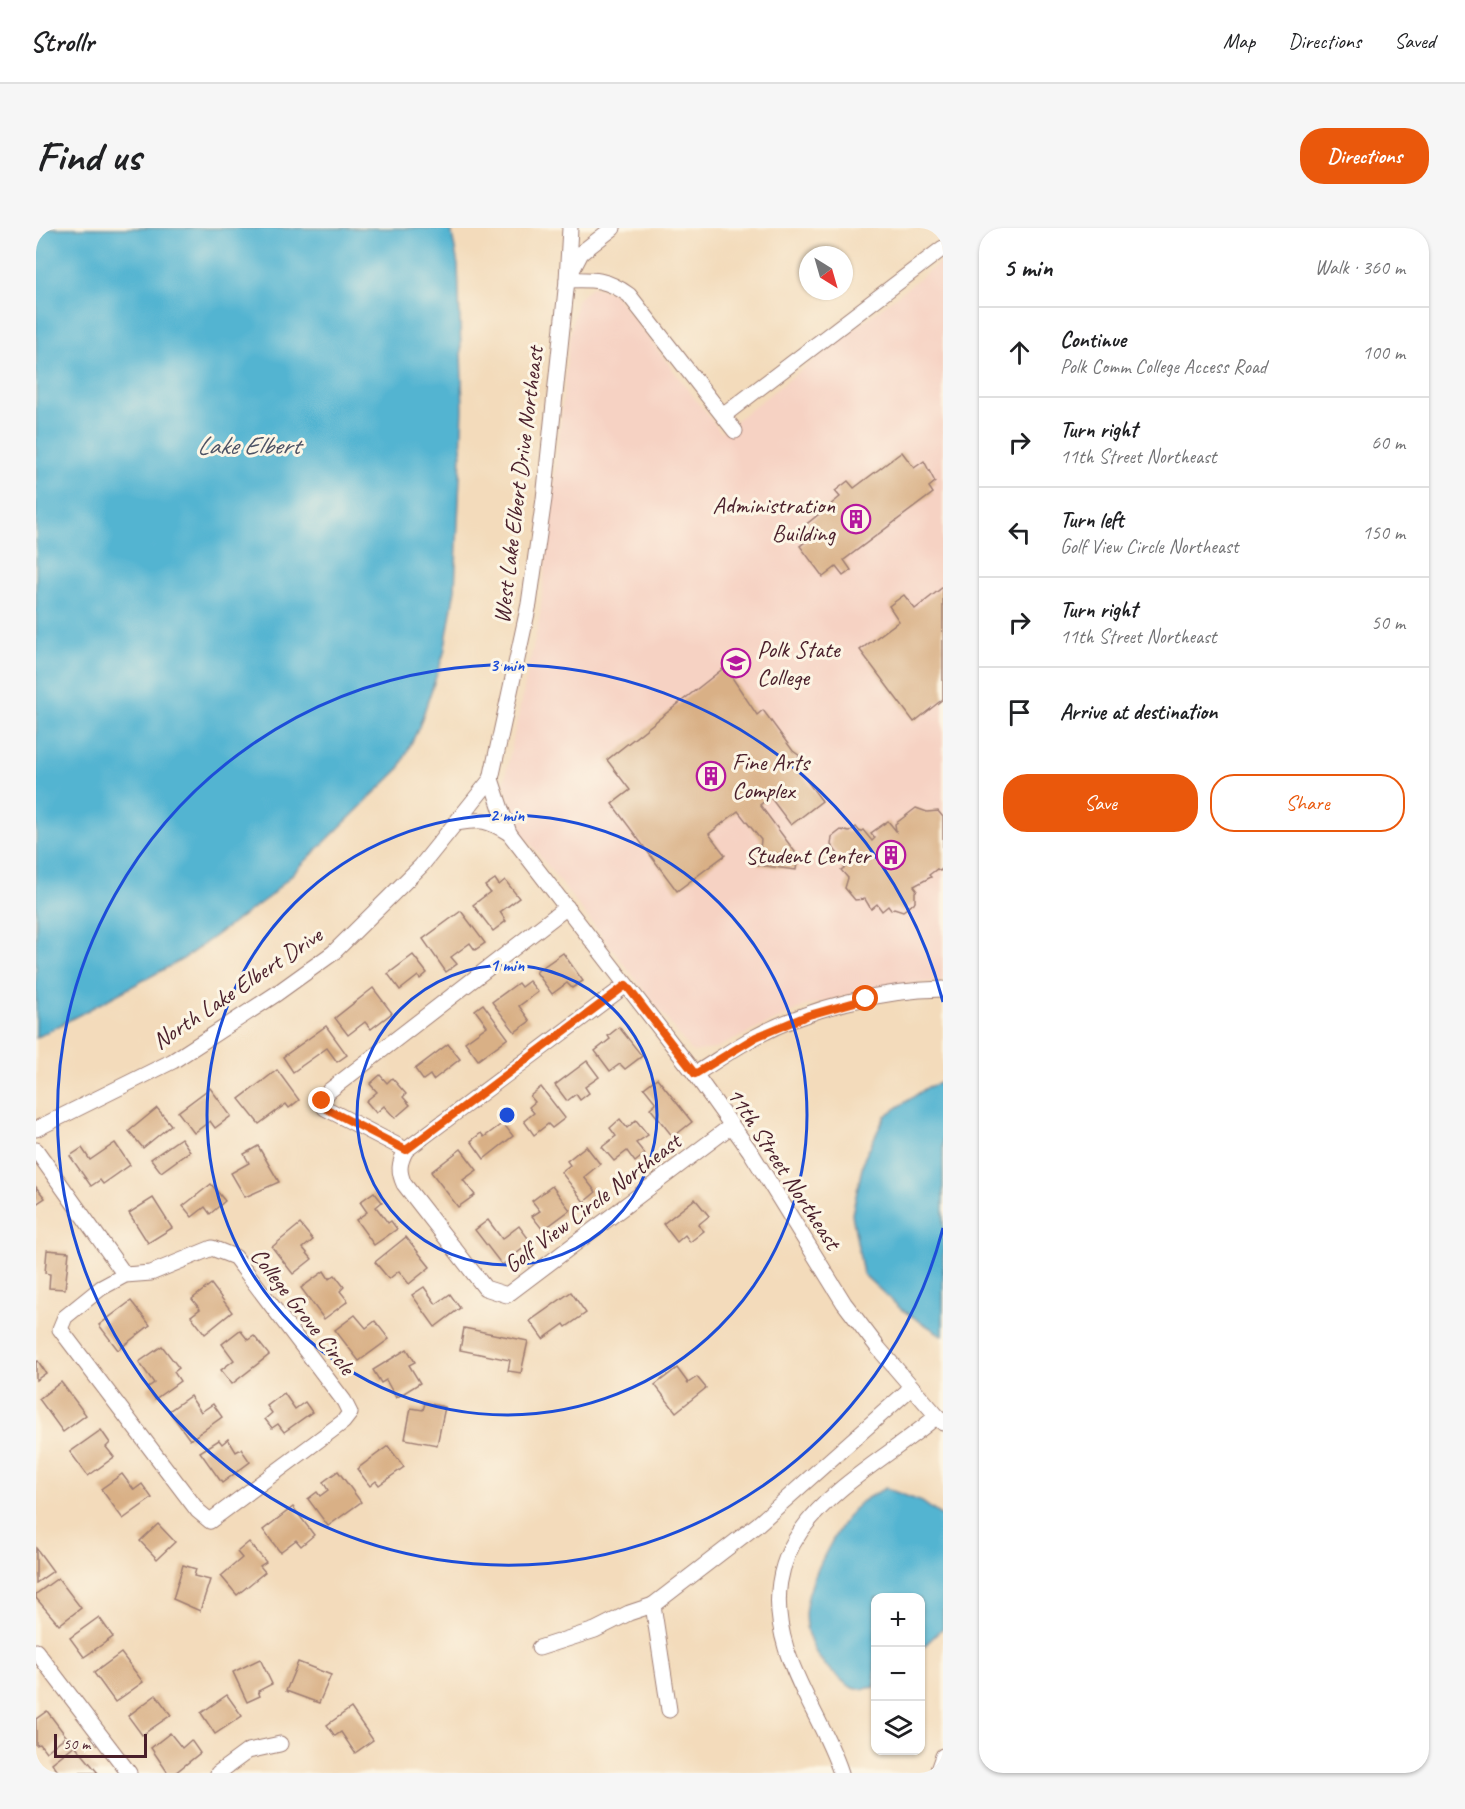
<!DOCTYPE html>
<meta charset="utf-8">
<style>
body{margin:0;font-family:Caveat,sans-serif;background:#f6f6f6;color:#202124}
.controls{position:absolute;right:18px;bottom:18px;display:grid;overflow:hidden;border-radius:12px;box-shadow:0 2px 4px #0004}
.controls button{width:54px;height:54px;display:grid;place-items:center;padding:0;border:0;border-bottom:2px solid #e0e0e0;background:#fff;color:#202124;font:30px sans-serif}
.compass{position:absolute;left:763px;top:18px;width:54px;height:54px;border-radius:50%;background:#fff;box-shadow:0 2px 4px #0004;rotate:143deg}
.scale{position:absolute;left:18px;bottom:15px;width:93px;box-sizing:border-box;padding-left:6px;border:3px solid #4a1f2b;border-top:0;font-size:16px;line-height:21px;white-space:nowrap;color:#4a1f2b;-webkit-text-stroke:4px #fcf5e5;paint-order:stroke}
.stop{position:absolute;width:18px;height:18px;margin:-14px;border:4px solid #ea580c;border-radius:50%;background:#fff}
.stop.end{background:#ea580c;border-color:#fff;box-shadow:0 2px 6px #0008}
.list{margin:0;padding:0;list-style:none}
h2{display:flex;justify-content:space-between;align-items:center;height:78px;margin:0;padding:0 24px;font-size:26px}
h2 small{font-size:20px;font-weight:400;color:#757577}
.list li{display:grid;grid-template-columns:39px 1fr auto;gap:18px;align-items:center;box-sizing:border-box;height:90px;padding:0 24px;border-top:2px solid #e0e0e0}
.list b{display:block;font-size:22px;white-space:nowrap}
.list p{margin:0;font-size:20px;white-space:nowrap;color:#757577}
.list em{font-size:20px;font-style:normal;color:#757577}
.actions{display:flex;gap:12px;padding:18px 24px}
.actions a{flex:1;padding:14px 0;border:2px solid #ea580c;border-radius:24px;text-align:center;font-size:21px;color:#ea580c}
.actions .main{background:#ea580c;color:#fff}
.icon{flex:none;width:33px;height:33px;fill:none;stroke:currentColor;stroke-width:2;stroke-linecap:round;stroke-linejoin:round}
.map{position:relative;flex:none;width:907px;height:1545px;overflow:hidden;border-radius:24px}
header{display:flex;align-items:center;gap:36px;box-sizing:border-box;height:84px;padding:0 30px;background:#fff;border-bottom:2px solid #e0e0e0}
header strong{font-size:28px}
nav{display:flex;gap:33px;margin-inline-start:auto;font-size:21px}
.intro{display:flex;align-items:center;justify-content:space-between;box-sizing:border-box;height:144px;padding:0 36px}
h1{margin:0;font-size:42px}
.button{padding:15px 27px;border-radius:24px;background:#ea580c;color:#fff;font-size:21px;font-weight:700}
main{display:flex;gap:36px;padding:0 36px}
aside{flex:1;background:#fff;border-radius:24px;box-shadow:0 2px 4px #0004}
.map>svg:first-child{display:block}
.built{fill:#f6d2c3}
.water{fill:#52b4d1;stroke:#4e6a7e;stroke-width:1.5}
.building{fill:#d9b086}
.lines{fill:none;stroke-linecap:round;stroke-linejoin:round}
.minor-casing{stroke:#9e7d73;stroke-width:17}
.minor{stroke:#fff;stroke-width:15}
.route{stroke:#ea580c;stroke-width:8}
.ring{fill:none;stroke:#1d4ed8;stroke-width:3}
.labels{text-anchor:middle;stroke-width:6;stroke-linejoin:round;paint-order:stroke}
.street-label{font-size:24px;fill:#4a1f2b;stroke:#fcf5e5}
.poi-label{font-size:24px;fill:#4a1f2b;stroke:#fcf5e5;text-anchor:end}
.water-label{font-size:26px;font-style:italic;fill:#4d5365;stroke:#fcf5e5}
.centre{fill:#1d4ed8;stroke:#fcf5e5;stroke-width:3}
.ring-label{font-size:18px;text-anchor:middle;font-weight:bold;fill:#1d4ed8;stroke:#fcf5e5;stroke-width:6;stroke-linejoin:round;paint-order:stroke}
</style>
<header>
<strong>Strollr</strong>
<nav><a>Map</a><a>Directions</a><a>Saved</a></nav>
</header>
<div class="intro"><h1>Find us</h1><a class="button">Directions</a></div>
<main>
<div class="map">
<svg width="907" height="1545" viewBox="0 0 907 1545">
<rect width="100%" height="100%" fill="#fcf5e5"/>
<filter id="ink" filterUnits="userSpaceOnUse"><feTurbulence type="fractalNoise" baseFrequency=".0167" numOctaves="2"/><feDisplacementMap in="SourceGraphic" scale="12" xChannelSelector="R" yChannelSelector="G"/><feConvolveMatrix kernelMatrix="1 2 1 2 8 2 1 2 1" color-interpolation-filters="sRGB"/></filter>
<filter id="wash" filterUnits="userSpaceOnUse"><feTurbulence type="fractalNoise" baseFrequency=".008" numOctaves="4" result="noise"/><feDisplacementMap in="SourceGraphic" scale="24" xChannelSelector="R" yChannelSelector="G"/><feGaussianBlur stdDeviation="1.35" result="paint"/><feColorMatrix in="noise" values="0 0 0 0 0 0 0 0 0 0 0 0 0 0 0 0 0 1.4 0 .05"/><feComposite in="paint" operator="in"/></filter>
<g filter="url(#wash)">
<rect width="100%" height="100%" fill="#f3dbbb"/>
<path class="built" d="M907,32V753L852,758L770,778L678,821L656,824L486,605L476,584L468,554L504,387L533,113L541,72L556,58L577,64L685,204Z"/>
<g class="water">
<path d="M0,0H415L422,37L427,181L419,361L408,425L383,499L363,541L234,668L147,731L0,810Z"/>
<path d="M907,854V1108L866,1082L827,1046L816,986L828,931L849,888L892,859Z"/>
<path d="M849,1260L886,1274L907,1289V1400L885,1421L884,1370H840L839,1459C813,1464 816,1460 796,1444C779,1429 766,1403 770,1379C774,1350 803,1293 825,1274C832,1269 841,1265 849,1260Z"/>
</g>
<g id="blocks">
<g class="building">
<path d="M866,224L878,240L888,233L899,254L893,259L897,265L808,332L815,342L807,348L800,339L787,349L764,318L774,310L767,299L804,269L799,263L812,253L818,260Z"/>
<path d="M907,359V471L878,494L824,422L863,393L853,378L868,367L879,381Z"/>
<path d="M689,439L721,487L727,482L757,523L764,528L757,534L786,573L755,597L734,569L724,577L762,628L760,642L722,637L725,612L702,583L673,606L689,627L641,663L576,576L594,562L571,532Z"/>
<path d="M880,580L891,584L902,583L907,589V640L904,643L901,641L893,647L895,649L878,658L881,662L879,664V674L867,683L858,680L855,682L852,678L846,683L841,676L835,681L829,671L819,672L809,660L812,650L805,642L811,638L795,617L796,609L805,602L813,604L820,599L824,604L827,602L836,613L839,610L835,605L852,593L860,603L859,596Z"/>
<path d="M459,651L463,657L469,652L483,670L464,684L470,693L457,703L437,677L454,664L449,658Z"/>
<path d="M425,683L449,715L439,722L434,715L415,729L421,736L410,744L387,711Z"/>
<path d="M527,725L547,753L536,760L531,755L516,766L500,744Z"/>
<path d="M377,727L391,745L384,751L382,748L364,762L352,746Z"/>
<path d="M493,753L502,764L483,778L494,793L479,804L456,774L482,755L485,759Z"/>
<path d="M337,760L356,785L335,801L329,794L312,807L299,790Z"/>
<path d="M447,776L472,810L442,832L429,814L451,798L439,782Z"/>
<path d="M290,798L311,827L301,834L291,820L257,844L247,829Z"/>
<path d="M583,799L606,828L589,841L584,836L574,843L559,823L574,811L572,808Z"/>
<path d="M412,816L424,831L397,852L394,847L387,852L379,841Z"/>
<path d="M551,833L563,849L549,859L553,865L544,872L540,866L531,873L519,857Z"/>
<path d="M241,842L263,872L253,880L250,876L223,896L203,871Z"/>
<path d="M344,847L351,855L356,850L370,866L367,869L374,877L359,890L348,878L340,885L330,873L341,864L334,856Z"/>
<path d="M621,850L656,894L637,909L614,880L620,875L608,860Z"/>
<path d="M505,859L529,890L516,900L512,896L498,907L488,893L498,885L493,879L499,874L494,868Z"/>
<path d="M174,860L195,888L179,900L174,893L158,905L142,884Z"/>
<path d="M121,880L135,897L107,920L93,903Z"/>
<path d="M584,891L591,900L600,892L612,907L600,915L609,926L599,934L591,923L578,933L566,919L580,908L574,900Z"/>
<path d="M467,895L477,908L448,931L435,913L445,905L448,909Z"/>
<path d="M145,910L154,923L125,944L115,931Z"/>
<path d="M79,915L94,937L67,956L64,952L55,958L34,928L46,920L54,932Z"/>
<path d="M222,918L243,954L209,969L195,945L213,935L208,926Z"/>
<path d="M550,918L564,936L548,949L560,964L548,974L525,944L534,937L531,933Z"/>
<path d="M425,921L441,942L427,952L439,967L422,979L395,944Z"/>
<path d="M175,956L189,973L174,986L169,979L156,989L147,978Z"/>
<path d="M516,958L534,982L507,1002L496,988L504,983L496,973Z"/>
<path d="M0,959L9,970L0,976Z"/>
<path d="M338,964L346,974L340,979L352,995L355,993L361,1001L338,1017L320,992L331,984L324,974Z"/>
<path d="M117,970L136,1000L112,1015L93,985Z"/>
<path d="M659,971L673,988L662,997L668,1003L654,1014L649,1007L641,1014L627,996Z"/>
<path d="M452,992L466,1011L483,998L495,1014L466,1037L439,1002Z"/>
<path d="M264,996L277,1012L267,1020L276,1031L257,1046L236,1019Z"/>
<path d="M370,1009L394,1039L373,1056L363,1043L353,1051L339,1034Z"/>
<path d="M11,1022L33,1024L29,1061L13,1060L14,1046L9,1045Z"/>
<path d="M288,1043L293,1051L299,1047L308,1059L304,1063L312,1073L288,1091L265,1060Z"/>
<path d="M175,1056L196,1084L169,1106L155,1088L164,1081L156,1071Z"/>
<path d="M388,1059L400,1076L414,1066L424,1080L399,1099L376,1067Z"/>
<path d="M535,1064L550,1085L530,1099L528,1096L507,1111L494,1093Z"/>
<path d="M95,1073L114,1097L82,1122L63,1097Z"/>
<path d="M319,1087L330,1100L339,1093L353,1111L323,1133L299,1102Z"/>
<path d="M428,1100L492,1113L485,1145L472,1143L474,1132L424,1122Z"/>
<path d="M204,1102L212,1112L218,1108L233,1127L196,1156L185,1142L198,1132L186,1116Z"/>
<path d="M126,1118L143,1140L138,1144L144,1153L119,1171L111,1160L118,1155L103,1134Z"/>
<path d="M371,1121L379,1134L373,1137L384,1155L360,1170L350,1152L345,1155L337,1142Z"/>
<path d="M2,1133L10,1145L0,1152V1134Z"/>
<path d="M641,1140L652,1155L661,1149L670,1160L640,1184L619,1157Z"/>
<path d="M25,1154L50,1187L27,1204L3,1171Z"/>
<path d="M248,1165L259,1181L269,1174L276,1184L248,1204L242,1196L236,1200L229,1191L236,1185L231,1178Z"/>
<path d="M154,1168L165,1184L177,1176L186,1189L154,1212L133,1183Z"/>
<path d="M389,1175L409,1179L401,1217L369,1211L375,1180L387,1182Z"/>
<path d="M65,1202L74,1215L70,1219L78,1229L52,1248L34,1224Z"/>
<path d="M192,1211L200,1224L205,1221L214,1234L186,1255L164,1224L183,1212L186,1216Z"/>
<path d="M352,1218L368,1239L343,1257L340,1253L334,1258L321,1241Z"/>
<path d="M302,1243L325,1274L292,1298L272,1271L281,1264L284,1268L292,1262L287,1254Z"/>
<path d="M86,1246L98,1262L106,1256L116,1270L87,1291L65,1261Z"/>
<path d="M257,1279L278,1307L265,1318L260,1312L244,1324L227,1302Z"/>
<path d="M122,1296L139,1314L121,1331L104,1313Z"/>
<path d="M213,1314L230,1334L224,1338L229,1344L201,1367L185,1348L206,1330L201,1324Z"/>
<path d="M0,1320L17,1343L0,1355Z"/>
<path d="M147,1337L160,1341L158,1348L174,1352L164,1383L137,1371Z"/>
<path d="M22,1350L45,1380L23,1397L0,1370V1366Z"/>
<path d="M63,1389L77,1409L48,1429L34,1410Z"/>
<path d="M85,1425L107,1454L79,1474L58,1445Z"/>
<path d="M224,1431L236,1456L222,1463L224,1468L211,1474L197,1444Z"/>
<path d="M262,1434L295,1447L283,1475L250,1463Z"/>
<path d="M120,1467L135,1487L106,1507L92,1488Z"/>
<path d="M191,1467L206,1488L179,1506L165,1485Z"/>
<path d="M315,1480L337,1512L319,1525L305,1504L299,1508L291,1497Z"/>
<path d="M11,1483L30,1508L10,1524L4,1516L0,1517V1491Z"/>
<path d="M134,1505L146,1520L155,1512L164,1525L139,1545H132L115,1520Z"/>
<path d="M39,1517L47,1527L62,1545H23L16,1535Z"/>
</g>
</g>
</g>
<g filter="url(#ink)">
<use href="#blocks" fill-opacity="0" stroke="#9e7d73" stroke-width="1.5"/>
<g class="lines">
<g class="minor-casing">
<g id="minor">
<path d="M577,0L545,25L531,52C558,51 571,51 593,67L699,203"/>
<path d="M688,187L907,20"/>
<path d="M455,551L473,605L659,846L714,923L808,1075L843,1121L907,1195"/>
<path d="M420,595C446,591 451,591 473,605"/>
<path d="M590,757L370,922C363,935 362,943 368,956L449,1060L471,1067L695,898"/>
<path d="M659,846C679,834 698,820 719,809C773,780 845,762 907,761"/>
<path d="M0,901L137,833L240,766L297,725L385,638L455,551L493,376L508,271L531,52L534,0"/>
<path d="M0,922L89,1047"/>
<path d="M370,922L289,880L286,873L293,863L531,679"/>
<path d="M176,1020L199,1029L308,1173L314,1185L307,1194L174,1293L162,1283L24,1101L29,1089L65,1060L89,1047L115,1045Z"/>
<path d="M503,1420L559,1402L593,1385L617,1377"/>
<path d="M0,1423L93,1545"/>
<path d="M633,1482L617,1377L721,1297L875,1160"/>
<path d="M182,1545L212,1523L244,1516"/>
<path d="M805,1545C791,1502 763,1463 750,1420C712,1296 824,1253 901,1188"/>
<path d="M901,1545L907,1528"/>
</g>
</g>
<use href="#minor" class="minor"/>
</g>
</g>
<g class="lines" filter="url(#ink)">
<path class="route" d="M286,873L289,880L370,922L590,757L659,846L720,809L773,787L830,771"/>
</g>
<g class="ring">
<circle cx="471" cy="887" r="150"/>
<circle cx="471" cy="887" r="300"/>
<path d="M907 1000A450 450 0 1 1 907 774"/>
</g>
<defs>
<g id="building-ring" transform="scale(1.5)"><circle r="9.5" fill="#fcf5e5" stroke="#b5179e" stroke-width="1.5"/><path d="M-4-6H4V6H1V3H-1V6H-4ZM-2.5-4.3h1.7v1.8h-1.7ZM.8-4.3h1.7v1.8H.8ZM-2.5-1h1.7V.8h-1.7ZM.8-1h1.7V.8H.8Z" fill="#b5179e"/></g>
<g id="university-ring" transform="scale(1.5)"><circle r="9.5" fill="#fcf5e5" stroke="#b5179e" stroke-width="1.5"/><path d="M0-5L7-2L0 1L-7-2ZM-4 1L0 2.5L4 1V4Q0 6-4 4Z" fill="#b5179e"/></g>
</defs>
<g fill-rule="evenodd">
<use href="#building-ring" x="820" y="291"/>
<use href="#university-ring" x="700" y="435"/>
<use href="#building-ring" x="675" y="548"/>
<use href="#building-ring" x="855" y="627"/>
</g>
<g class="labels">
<g class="street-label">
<text transform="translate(482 257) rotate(-83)" y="8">West Lake Elbert Drive Northeast</text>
<text transform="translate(201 760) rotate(-34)" y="8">North Lake Elbert Drive</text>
<text transform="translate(748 940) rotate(57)" y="8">11th Street Northeast</text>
<text transform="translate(556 975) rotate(-37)" y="8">Golf View Circle Northeast</text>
<text transform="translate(267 1083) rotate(52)" y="8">College Grove Circle</text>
</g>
<g class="poi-label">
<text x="799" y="285">Administration<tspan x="799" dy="28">Building</tspan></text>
<text x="721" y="429" text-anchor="start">Polk State<tspan x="721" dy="28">College</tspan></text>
<text x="696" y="542" text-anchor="start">Fine Arts<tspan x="696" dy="28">Complex</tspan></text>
<text x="834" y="635">Student Center</text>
</g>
<g class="water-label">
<text x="212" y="226">Lake Elbert</text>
</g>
</g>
<circle cx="471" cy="887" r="9" class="centre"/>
<g class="ring-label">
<text x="471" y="443">3 min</text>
<text x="471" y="593">2 min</text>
<text x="471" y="743">1 min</text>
</g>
</svg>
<div class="controls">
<button>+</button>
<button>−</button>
<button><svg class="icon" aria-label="layers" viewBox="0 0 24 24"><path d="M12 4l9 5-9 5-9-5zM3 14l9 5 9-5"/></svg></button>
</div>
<svg class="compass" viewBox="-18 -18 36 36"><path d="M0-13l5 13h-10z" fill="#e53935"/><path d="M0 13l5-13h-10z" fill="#757577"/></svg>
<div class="scale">50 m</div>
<div class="stop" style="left:830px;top:771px"></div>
<div class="stop end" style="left:286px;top:873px"></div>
</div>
<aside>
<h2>5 min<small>Walk · 360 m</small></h2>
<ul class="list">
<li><svg class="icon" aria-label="ahead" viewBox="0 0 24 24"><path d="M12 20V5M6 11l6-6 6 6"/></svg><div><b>Continue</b><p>Polk Comm College Access Road</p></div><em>100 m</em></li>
<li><svg class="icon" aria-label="right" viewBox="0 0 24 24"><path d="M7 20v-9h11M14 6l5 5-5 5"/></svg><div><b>Turn right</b><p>11th Street Northeast</p></div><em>60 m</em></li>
<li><svg class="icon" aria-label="left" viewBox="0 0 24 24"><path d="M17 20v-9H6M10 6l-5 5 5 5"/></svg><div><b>Turn left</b><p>Golf View Circle Northeast</p></div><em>150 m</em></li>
<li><svg class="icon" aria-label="right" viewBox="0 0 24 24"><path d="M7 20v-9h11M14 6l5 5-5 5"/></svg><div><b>Turn right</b><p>11th Street Northeast</p></div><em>50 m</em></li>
<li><svg class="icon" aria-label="arrive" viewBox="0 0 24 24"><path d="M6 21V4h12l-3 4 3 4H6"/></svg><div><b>Arrive at destination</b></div></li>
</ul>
<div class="actions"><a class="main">Save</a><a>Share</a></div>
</aside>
</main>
